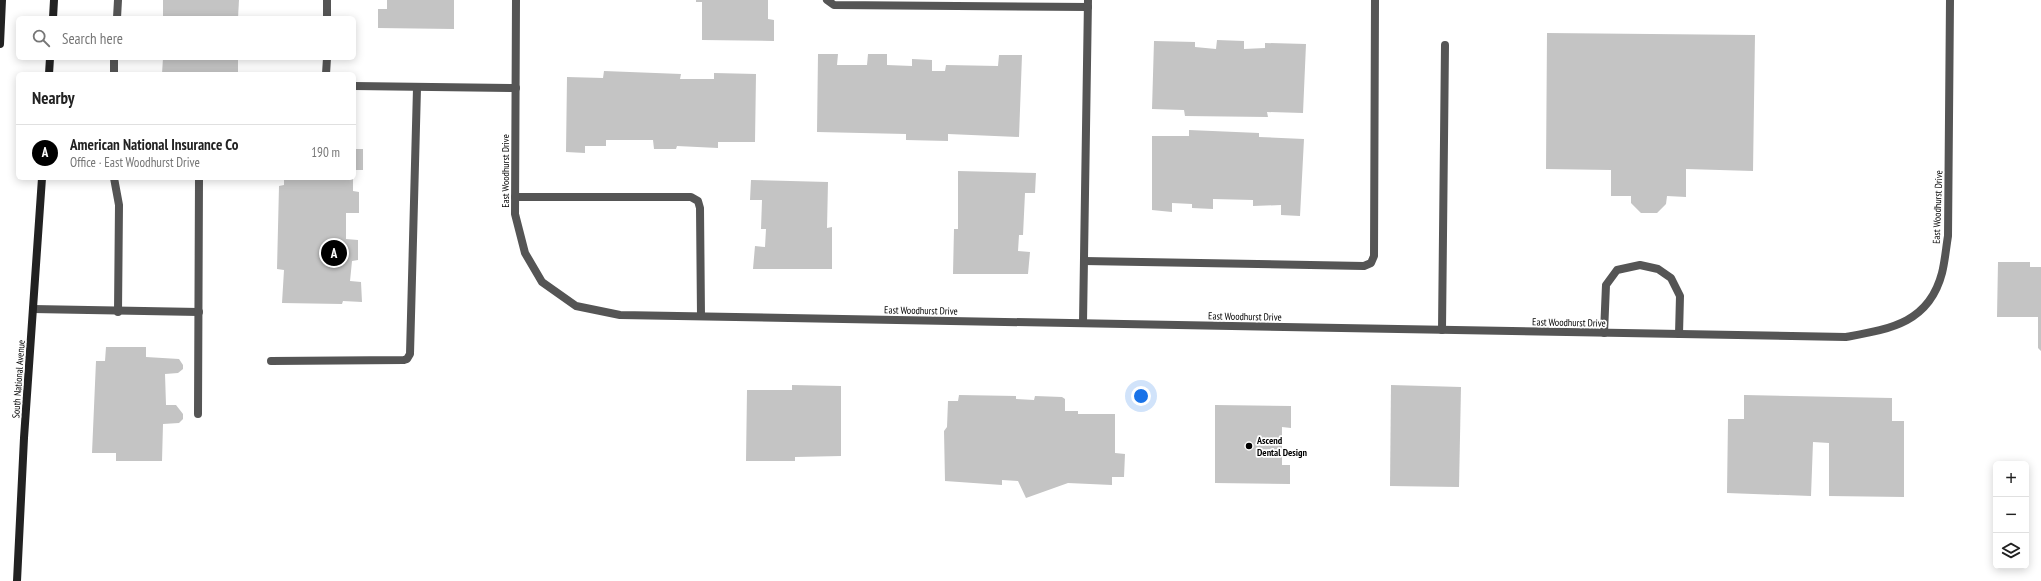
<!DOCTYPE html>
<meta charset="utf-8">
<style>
body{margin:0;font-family:"PT Sans Narrow",sans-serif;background:#f2f2f2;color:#222}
.controls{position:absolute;right:12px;bottom:12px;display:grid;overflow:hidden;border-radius:6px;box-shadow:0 2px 10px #0003}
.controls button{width:36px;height:36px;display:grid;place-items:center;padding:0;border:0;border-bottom:1px solid #e0e0e0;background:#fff;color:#222;font:20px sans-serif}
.you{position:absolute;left:1141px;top:396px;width:14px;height:14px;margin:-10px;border:3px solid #fff;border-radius:50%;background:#1a73e8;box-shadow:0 0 0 6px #1a73e833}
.badge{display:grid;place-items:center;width:26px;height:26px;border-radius:50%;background:#000;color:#fff;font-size:13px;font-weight:700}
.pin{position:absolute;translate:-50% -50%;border:2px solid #fff;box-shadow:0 1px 4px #0006}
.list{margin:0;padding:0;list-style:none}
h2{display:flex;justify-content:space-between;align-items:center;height:52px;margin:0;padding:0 16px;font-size:17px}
h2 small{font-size:13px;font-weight:400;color:#767676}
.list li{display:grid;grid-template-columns:26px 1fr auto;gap:12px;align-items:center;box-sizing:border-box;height:56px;padding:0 16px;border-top:1px solid #e0e0e0}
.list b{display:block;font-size:15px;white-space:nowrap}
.list p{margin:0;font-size:13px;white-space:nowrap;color:#767676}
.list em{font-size:13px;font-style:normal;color:#767676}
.icon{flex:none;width:22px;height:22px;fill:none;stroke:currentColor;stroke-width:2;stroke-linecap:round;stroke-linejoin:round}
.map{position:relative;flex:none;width:2041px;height:581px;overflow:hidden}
.search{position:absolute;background:#fff;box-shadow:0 2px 10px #0003;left:16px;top:16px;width:340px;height:44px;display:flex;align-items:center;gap:10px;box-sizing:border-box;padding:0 14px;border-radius:6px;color:#767676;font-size:15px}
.panel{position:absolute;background:#fff;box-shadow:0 2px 10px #0003;left:16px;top:72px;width:340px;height:108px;border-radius:6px}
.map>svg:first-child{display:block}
.building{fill:#c4c4c4}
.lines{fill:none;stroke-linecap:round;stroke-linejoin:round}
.lane{stroke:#555;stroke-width:8}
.street{stroke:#555;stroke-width:8}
.secondary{stroke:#222;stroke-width:8}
.poi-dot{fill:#000;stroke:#fff;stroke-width:1.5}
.labels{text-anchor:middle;stroke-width:3.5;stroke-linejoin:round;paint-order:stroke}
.street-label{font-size:10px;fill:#000;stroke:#fff}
.poi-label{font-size:10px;font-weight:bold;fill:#000;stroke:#fff;text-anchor:start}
</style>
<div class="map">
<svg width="2041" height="581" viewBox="0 0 2041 581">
<rect width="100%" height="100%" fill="#fff"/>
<g class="building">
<path d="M163,0H239L238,18H163Z"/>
<path d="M387,0H454V29L378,28V9H387Z"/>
<path d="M696,0H768V19L774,20V41L702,40V2H696Z"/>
<path d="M1547,33L1755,35L1753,171L1686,169V197L1667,196L1666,204L1657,213H1641L1631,203V196H1611V170L1546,169Z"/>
<path d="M1217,40L1244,41V49L1265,48V43L1306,44L1303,113L1267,112L1268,117L1185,116L1184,110L1152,109L1154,41L1195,42V47L1216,49Z"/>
<path d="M818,54H838L837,65H867L868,54H887V65L912,66V59L932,60V71H945L946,65L998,66L999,55H1022L1019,137L948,134V141L906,140V134L817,132Z"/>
<path d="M163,58H238V74H162Z"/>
<path d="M604,71L681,74L680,79H714V73L756,74L755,142H718V148L677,146L676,149H654L653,140H606V146H585V153L566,152L567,77L603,78Z"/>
<path d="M1189,130L1259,133V137L1304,139L1300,216L1281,215V205L1253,206V200L1213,199V209L1192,208V204L1172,203V212L1152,210V136H1189Z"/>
<rect x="354" y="149" width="9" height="21"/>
<path d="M958,171L1036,173L1035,193H1025L1023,235H1019L1018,251L1030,252L1028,274H953L954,229H958Z"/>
<path d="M284,178H353V191L359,192V213H346V239L358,240V260L352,261L350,281L361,282L362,302L343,301L342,304L282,303L284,270L277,269L279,186L284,185Z"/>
<path d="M751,180L828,182L827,228L832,227V269H753L755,246L765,247L766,229H761L762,200H750Z"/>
<path d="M1998,262H2030V267H2041V351L2038,348V317H1997Z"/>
<path d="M106,347H146V357L179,359L183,365V369L178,373L165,374L166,405H176L183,414V419L179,423L163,424L162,461H116V453H92L96,361H105Z"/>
<path d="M792,385L841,386V456L795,457V461H746L747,390H792Z"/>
<path d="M1391,385L1461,387L1459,487L1390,486Z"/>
<path d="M959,395L1016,396V399L1034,400L1035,396L1062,397L1065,399V411H1078V414H1115V453L1125,454L1124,477H1112V485L1068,483L1026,498L1018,481L1002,480V485L945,481L944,431L947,427L948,401H958Z"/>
<path d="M1744,395L1892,398V421H1904V497L1829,496V443L1813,442L1811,496L1727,493L1728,419H1744Z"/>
<path d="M1215,405L1291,406V428L1282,427V465H1290V484L1215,483Z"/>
</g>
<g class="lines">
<g class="lane">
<path d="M827,0L834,5L1088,7"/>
<path d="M117,18L118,0"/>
<path d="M327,18V0"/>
<path d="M114,74V58"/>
<path d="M326,74L327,58"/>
<path d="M354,86L516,88"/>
<path d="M114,178L119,205L118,312"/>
<path d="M515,197H691L698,201L700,208L701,316"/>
<path d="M1084,261L1364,266L1371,263L1374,256L1375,0"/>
<path d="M33,309L199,312"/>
<path d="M1083,323L1088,0"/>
<path d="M1442,330L1445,45"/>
<path d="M1604,333L1606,285L1617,270L1640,265L1658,269L1671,278L1680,296L1679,334"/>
<path d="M271,361L404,360L407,359L410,354L417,88"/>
<path d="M198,414L199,178"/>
</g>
<path class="street" d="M516,0L515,214L525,253L542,282L576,306L620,315L1846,337C1890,329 1929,323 1942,273C1945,261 1946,248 1948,236L1950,0"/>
<g class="secondary">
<path d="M53,18L54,0"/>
<path d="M0,44L2,0"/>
<path d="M49,74L50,58"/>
<path d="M17,581L24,438L42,178"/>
</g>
</g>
<circle class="poi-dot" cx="1249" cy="446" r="4"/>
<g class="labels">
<g class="street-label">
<text transform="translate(505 171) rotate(-90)" y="4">East Woodhurst Drive</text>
<text transform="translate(1937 207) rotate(-88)" y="4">East Woodhurst Drive</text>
<text transform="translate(921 310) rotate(1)" y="4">East Woodhurst Drive</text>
<text transform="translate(1245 316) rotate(1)" y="4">East Woodhurst Drive</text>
<text transform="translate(1569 322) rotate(1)" y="4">East Woodhurst Drive</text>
<text transform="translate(18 379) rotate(-86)" y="4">South National Avenue</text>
</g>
<g class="poi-label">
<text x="1257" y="444">Ascend<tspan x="1257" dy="12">Dental Design</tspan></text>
</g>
</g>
</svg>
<div class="controls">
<button>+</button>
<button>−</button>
<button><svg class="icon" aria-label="layers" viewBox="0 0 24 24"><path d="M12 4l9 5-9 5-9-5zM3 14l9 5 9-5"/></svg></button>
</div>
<div class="you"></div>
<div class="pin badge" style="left:334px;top:253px">A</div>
<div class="search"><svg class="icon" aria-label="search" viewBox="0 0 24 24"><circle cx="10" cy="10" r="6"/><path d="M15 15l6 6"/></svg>Search here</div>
<section class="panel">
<h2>Nearby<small></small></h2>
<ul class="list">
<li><span class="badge">A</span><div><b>American National Insurance Co</b><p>Office · East Woodhurst Drive</p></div><em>190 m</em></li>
</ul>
</section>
</div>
